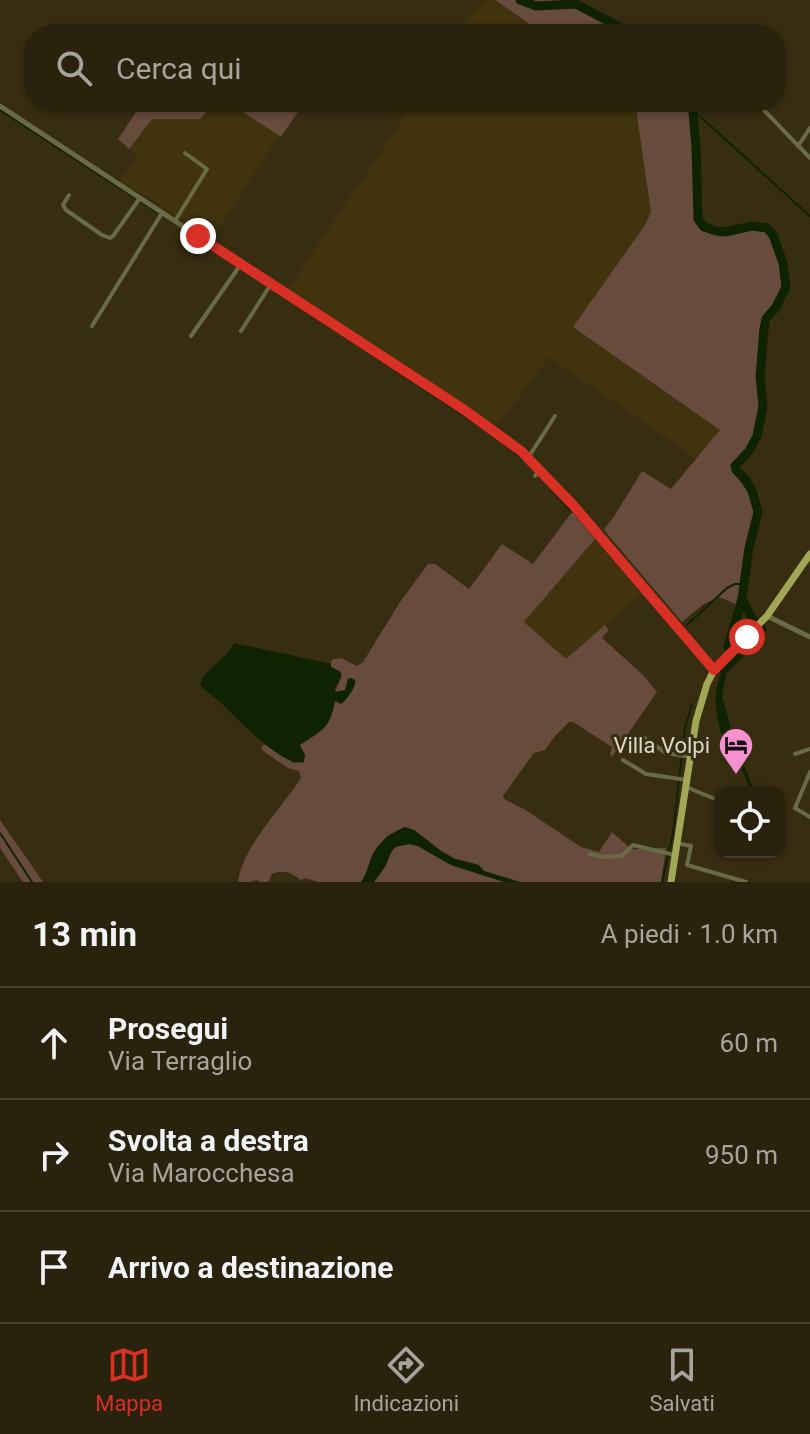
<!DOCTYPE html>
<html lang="it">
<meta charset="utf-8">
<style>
body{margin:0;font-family:Roboto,sans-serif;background:#352f1a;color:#f1f3f6}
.controls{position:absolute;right:24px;bottom:24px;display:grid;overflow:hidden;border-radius:16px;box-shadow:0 2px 6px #0004}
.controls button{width:72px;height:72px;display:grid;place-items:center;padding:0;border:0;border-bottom:2px solid #453f2d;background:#29220c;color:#f1f3f6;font:40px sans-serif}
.stop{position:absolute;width:24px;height:24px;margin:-18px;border:6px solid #d93025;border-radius:50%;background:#fff}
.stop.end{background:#d93025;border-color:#fff;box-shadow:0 2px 8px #0008}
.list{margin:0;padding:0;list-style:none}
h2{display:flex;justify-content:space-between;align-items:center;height:104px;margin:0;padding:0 32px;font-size:34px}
h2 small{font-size:26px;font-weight:400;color:#a5a49d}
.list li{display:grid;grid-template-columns:52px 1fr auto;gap:24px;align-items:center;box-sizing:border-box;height:112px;padding:0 32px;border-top:2px solid #453f2d}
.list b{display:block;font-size:30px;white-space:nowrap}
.list p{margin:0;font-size:26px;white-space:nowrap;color:#a5a49d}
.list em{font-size:26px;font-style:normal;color:#a5a49d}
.icon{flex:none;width:44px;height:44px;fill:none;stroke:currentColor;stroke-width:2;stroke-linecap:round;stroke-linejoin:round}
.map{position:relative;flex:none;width:810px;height:882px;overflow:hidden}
.search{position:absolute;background:#29220c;box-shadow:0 2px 6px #0004;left:24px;right:24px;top:24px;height:88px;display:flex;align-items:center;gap:20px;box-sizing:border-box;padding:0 28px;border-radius:32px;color:#a5a49d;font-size:30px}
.sheet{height:440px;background:#29220c}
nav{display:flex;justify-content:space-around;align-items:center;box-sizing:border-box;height:112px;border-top:2px solid #453f2d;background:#29220c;font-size:22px;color:#a5a49d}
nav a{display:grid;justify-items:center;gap:4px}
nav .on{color:#d93025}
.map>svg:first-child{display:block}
.built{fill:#40330d}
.green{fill:#674b3d}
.water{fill:#102301}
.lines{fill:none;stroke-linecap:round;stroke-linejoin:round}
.stream{stroke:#102301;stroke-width:2}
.river{stroke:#102301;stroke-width:9}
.minor{stroke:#686b45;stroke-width:4}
.tertiary{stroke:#686b45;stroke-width:5}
.primary{stroke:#a1a756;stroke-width:7}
.route{stroke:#d93025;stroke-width:10}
.labels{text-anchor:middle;stroke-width:6;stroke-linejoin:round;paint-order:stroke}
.poi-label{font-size:22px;fill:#ded8c7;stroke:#372d10;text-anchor:end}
</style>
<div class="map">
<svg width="810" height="882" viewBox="0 0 810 882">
<rect width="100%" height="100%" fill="#372d10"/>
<g class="built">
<path d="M486,0H494L535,28L548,26L560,34H461L466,27L463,25Z"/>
<path d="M149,102H298L300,103L212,239L146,196L133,189L120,180L137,157L130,149Z"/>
<path d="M415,102H635L651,212L645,225L573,327L720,430L697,459L549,357L496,428L287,290Z"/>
<path d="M595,539L642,594L566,659L524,622Z"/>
</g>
<g class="green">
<path d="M495,0H575L590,6L640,34H560L548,26L535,28Z"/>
<path d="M143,102H215L200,119H152L129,149L118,139Z"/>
<path d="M228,102H294L300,106L297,113L281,137Z"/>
<path d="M635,102H694C700,122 700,165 700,187C701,196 697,209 701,217C710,242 751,217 769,227C781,234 792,276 788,289C783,305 770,316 767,333C759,368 767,407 752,441C747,450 738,456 732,464C734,479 749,488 753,503C756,519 746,537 744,553C739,585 739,616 725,646L736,604L719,597L704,604L682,622L604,530L615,515L642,471L671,489L720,430L573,327L645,225L651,212Z"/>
<path d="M572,512L595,539L524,622L566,659L605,625L609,630L602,638L643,675L657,692L612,757L610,754L612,747L573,722H569L556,735L545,750L534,753L503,796L504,799L524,809L581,847L599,852L612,832L631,849L666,848L661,882H520L484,871L479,865L455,859L441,851L414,830L405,827L387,836L372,857L367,872L361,882H319L305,878L301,880C292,873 283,869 272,874L268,882H260L257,880L251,882H238C242,847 282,808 301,778L299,771L288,768L263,751L261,747L264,745H268L293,763L304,762L300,745C322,730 330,729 335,700L344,702L356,683L342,692H335L342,676L331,667V662L333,659L341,658L357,666L363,662L400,602L428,564H435L469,589L502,544L533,564Z"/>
<path d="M0,820L43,882H23L0,848Z"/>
<path d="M410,844L418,846L451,865L504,882H374C378,876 383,871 386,864C394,849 391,846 410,844Z"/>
</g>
<g class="water">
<path d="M234,643L331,664V667L341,672C342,680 334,685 335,692L345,690L348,679L351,678L355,680C356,688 347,699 341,704L335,701C330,730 321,730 300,745L305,755L304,762C282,768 235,716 219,701C212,695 205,692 200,684C207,666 227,660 234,643Z"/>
<path d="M731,659L727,669L722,696L737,750L755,792H750C748,782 744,772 737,764C731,757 733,762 729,754C716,725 706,684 731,659Z"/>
<path d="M405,827L414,830L441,851L455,859L479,865L484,871L520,882H504L451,865L418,846L410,844L395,847L392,850L386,865L374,882H361C367,874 368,866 371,858C378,842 390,833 405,827Z"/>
</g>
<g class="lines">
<g class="stream">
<path d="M0,110L158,213"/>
<path d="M693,110L810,216"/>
<path d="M278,293L501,440L527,463"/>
<path d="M540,476L572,512"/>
<path d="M687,625L727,588L735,584H743"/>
<path d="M0,833L32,882"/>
<path d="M662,882L673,833L685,728L692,704"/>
</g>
<g class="river">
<path d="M520,0L536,6L576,4L633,34"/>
<path d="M692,102L696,147L698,219L704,227L716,231L725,232L752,226L767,228L773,235L783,263L786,287L776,307L766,319L764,329L760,376L763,406L757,436L749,451L735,466L736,470L746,480L752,491L758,512L749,548L742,599L728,647"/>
<path d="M724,669L760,634L762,629L753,620L742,599"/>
</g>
<g class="minor">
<path d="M756,102L810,158"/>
<path d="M798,146L810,128"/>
<path d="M69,195L63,205L66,210L102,235L110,238L113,236L140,198"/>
<path d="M175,221L207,169L185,153"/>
<path d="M92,326L162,213"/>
<path d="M241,331L271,284"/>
<path d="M191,336L241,264"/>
<path d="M528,458L555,416"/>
<path d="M535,476L541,470"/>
<path d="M643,737L666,753L691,757"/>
<path d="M795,754L810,749"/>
<path d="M623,760L646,774L687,780"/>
<path d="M810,772L795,808L810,817"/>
<path d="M686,787L720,801"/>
<path d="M677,843L691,846L687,865L746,882"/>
<path d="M590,854L603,857L622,856L633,845L675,855"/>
</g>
<g class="tertiary">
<path d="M0,106L289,296L340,328L505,437L534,463L573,505L714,670"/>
<path d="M767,616L810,637"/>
</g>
<path class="primary" d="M671,882L696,721L707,684L714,670L767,616L810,554"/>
</g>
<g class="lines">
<path class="route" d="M198,236L463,409L521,451L573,505L714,670L747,637"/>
</g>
<defs>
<g id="hotel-pin" transform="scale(1.8)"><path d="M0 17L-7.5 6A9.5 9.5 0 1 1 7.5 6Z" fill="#f690d0" stroke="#372d10"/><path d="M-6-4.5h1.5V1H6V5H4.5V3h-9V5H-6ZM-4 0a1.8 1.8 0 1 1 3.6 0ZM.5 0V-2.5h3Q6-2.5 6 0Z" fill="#111"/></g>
</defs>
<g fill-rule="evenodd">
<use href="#hotel-pin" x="736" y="745"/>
</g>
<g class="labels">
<g class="poi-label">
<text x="710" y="753">Villa Volpi</text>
</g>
</g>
</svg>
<div class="controls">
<button><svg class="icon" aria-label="locate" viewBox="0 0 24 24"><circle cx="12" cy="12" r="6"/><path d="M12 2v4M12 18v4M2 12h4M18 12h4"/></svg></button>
</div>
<div class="stop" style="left:747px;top:637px"></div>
<div class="stop end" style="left:198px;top:236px"></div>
<div class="search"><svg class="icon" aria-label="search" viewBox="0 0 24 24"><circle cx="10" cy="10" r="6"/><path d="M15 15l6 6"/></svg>Cerca qui</div>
</div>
<section class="sheet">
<h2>13 min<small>A piedi · 1.0 km</small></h2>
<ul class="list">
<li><svg class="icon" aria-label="ahead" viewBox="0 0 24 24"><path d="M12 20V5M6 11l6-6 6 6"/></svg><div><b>Prosegui</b><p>Via Terraglio</p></div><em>60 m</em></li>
<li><svg class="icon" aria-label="right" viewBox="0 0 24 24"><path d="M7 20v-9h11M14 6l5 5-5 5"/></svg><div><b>Svolta a destra</b><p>Via Marocchesa</p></div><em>950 m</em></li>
<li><svg class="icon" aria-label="arrive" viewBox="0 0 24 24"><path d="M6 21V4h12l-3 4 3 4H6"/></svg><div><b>Arrivo a destinazione</b></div></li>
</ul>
</section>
<nav>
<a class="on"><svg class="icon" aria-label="map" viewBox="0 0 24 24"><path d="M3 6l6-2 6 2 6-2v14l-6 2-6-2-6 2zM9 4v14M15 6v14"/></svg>Mappa</a>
<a><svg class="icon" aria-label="directions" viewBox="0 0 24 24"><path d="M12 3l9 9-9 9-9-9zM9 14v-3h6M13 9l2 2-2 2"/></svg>Indicazioni</a>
<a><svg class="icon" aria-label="saved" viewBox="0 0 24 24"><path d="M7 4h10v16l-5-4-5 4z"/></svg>Salvati</a>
</nav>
